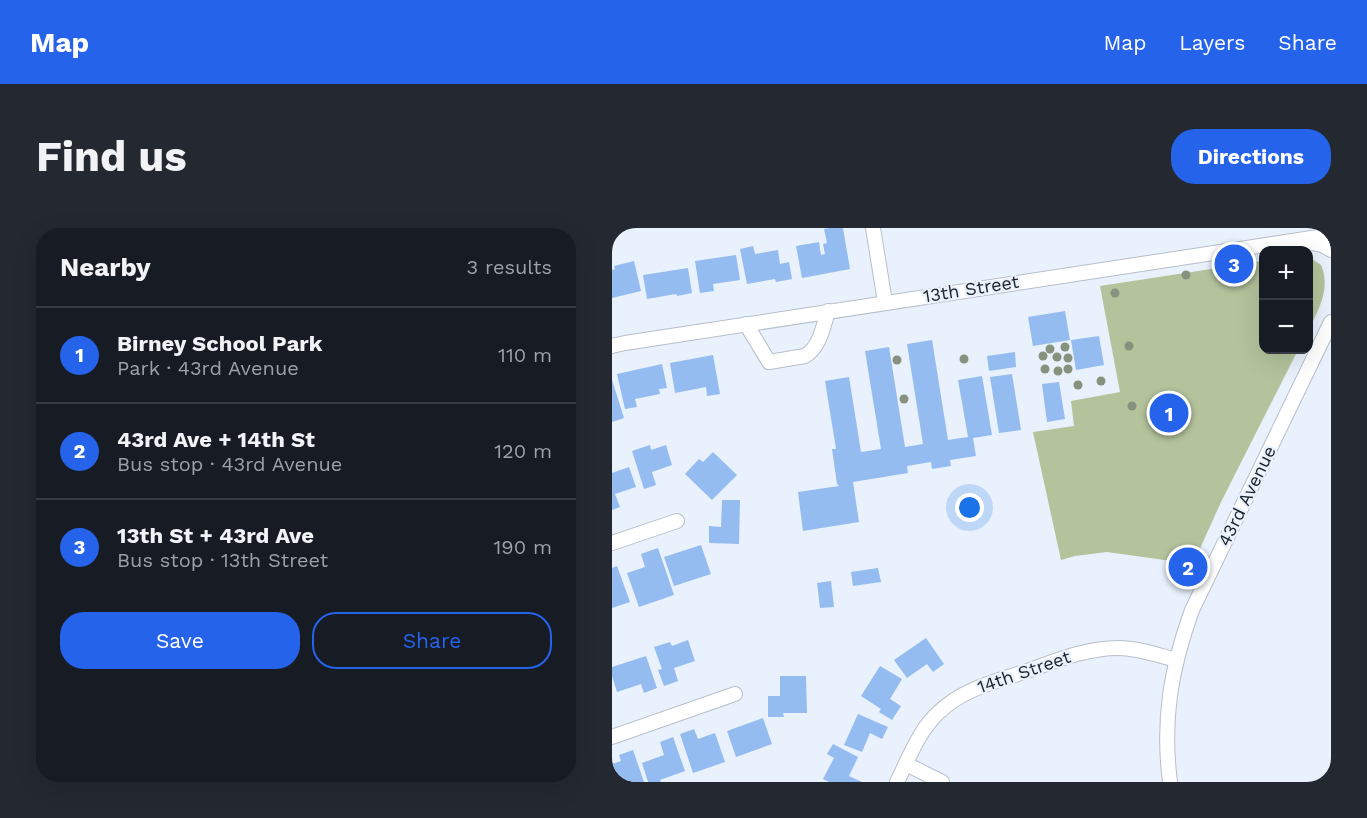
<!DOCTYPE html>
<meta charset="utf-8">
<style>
body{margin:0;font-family:"Work Sans",sans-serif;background:#242831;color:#f1f3f6}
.controls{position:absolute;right:18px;top:18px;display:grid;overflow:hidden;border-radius:12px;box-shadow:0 6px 24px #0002}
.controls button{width:54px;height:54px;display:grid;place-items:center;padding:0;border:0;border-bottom:2px solid #363941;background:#171b24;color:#f1f3f6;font:30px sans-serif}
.you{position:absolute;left:358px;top:280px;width:21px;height:21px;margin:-15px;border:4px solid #fff;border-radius:50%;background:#1a73e8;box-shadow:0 0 0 9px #1a73e833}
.badge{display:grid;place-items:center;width:39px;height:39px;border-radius:50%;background:#2563eb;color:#fff;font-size:20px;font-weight:700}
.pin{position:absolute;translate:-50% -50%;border:3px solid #fff;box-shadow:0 2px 6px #0006}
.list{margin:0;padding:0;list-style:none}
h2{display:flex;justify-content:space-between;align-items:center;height:78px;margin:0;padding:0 24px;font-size:26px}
h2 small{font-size:20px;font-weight:400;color:#9ea1a6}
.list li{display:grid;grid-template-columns:39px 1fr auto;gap:18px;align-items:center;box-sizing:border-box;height:96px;padding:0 24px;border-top:2px solid #363941}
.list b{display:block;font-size:22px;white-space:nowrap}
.list p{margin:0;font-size:20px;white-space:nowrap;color:#9ea1a6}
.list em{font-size:20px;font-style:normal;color:#9ea1a6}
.actions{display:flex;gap:12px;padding:18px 24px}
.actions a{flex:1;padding:14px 0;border:2px solid #2563eb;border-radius:24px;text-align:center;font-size:21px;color:#2563eb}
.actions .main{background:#2563eb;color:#fff}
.map{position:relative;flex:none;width:719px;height:554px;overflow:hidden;border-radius:24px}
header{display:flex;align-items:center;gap:36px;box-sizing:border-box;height:84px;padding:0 30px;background:#2563eb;color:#fff}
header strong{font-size:28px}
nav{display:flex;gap:33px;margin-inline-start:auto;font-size:21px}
.intro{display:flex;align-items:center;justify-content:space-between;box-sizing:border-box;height:144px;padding:0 36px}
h1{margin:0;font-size:42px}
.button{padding:15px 27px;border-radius:24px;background:#2563eb;color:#fff;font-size:21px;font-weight:700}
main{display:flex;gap:36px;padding:0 36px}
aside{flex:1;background:#171b24;border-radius:24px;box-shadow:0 6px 24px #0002}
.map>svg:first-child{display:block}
.green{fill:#b4c39c}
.building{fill:#94bcf1}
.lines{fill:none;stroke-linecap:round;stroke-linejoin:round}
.minor-casing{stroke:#b7bfca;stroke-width:16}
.minor{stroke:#fff;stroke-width:14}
.tree{fill:#86927e}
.labels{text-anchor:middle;stroke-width:4.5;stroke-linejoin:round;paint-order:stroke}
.street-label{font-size:18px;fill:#1d2024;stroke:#e8f1fc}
</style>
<header>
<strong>Map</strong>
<nav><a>Map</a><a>Layers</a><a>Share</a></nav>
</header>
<div class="intro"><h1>Find us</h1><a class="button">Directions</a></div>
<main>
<aside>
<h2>Nearby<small>3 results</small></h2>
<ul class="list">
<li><span class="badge">1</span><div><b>Birney School Park</b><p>Park · 43rd Avenue</p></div><em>110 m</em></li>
<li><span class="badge">2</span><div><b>43rd Ave + 14th St</b><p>Bus stop · 43rd Avenue</p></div><em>120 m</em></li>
<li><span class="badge">3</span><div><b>13th St + 43rd Ave</b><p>Bus stop · 13th Street</p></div><em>190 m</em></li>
</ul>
<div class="actions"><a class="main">Save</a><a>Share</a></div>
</aside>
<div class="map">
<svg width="719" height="554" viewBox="0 0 719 554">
<rect width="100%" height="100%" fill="#e8f1fc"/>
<g class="green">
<path d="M697,29L709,37C719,60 707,81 697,101Z"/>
<path d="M651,33L652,122H686L609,274L581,336L495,324L463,328L449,332L421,204L462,198L459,173L508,164L488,58Z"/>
</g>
<g class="building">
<path d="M217,0H231L238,41L190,50L184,18L207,14L209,27L213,26L211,16L215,15L212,1Z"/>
<path d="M141,18L143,26L166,22L168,36L177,34L180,51L164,54L163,51L135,56L128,21Z"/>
<path d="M124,27L128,52L101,56L102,63L88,65L83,33Z"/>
<path d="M22,33L29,63L0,70V42L3,41L2,38Z"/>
<path d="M76,40L80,65L65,68L64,66L35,71L31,47Z"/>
<path d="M453,83L458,112L421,118L416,89Z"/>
<path d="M487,108L492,137L464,142L459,112Z"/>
<path d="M320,112L336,212L356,209L346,152L370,148L380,207L361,210L364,228L338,232L339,238L320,241L319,234L295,238L296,245L241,254L247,294L191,303L186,264L227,258L225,256L220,221H224L213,153L237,149L249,224L269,221L253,123L277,119L293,219L311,216L295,116Z"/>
<path d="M403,124L404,139L377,143L375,128Z"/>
<path d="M101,127L108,166L95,168L94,159L63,165L58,135Z"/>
<path d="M50,136L55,160L47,161L48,166L23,171L25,179L13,181L5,146Z"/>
<path d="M400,146L409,202L387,205L378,149Z"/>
<path d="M0,152L12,190L0,194Z"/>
<path d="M447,154L453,191L435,194L430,156Z"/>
<path d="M38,217L39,222L54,217L60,237L40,244L44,257L32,261L20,223Z"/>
<path d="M101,224L125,247L100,272L73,246L87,231L91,234Z"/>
<path d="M17,239L24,259L3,266L8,279L0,282V245Z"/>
<path d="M110,272H128L127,316L97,315V298L109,299Z"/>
<path d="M89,317L99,346L62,358L52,329Z"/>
<path d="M46,320L62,367L27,379L15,345L33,339L29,326Z"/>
<path d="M5,338L18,374L0,380V340Z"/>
<path d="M266,340L269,354L241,358L239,344Z"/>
<path d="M219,353L222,379L208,380L205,355Z"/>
<path d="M314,410L332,436L321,444L315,436L295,450L282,432Z"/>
<path d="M76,412L83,433L62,440L66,453L52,458L46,442L50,441L42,419L58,414L60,418Z"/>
<path d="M34,428L45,460L32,465L29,456L5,464L0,448V439Z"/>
<path d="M268,438L290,451L278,471L289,478L280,492L267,484L269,481L249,468Z"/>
<path d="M168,448H194L195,485H171L172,489H156V468H168Z"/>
<path d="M246,486L276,499L270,511L258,505L250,524L232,517Z"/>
<path d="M151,490L160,516L124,529L115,503Z"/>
<path d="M82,501L86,511L103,505L113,534L81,545L68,506Z"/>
<path d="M61,509L73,543L48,552L49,554H36L30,535L52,527L48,514Z"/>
<path d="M221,516L246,529L237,548L250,554H217L211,551L222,530L215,526Z"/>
<path d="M21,522L32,554H19V553L15,554H0V536L9,533L7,527Z"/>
</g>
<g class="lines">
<g class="minor-casing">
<g id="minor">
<path d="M261,0L273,74"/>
<path d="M695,14L710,17L719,22"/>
<path d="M134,96L157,134L193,128C208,119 211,99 216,83"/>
<path d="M0,118L13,115L719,7"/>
<path d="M0,315L65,293"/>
<path d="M0,509L123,466"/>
<path d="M294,536L330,554"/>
<path d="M285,554C297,530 307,502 327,484C352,460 386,453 418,442C446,432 475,420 506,420C526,420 545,427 564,432"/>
<path d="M558,554C550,491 559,441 580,382L719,94"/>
</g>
</g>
<use href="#minor" class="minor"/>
</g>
<g class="tree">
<circle cx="606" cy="43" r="4.5"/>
<circle cx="574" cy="47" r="4.5"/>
<circle cx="503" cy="65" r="4.5"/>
<circle cx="517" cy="118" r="4.5"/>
<circle cx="453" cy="119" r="4.5"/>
<circle cx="438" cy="121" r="4.5"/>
<circle cx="431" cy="128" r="4.5"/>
<circle cx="445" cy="129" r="4.5"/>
<circle cx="456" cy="130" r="4.5"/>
<circle cx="352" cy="131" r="4.5"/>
<circle cx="285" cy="132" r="4.5"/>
<circle cx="433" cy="141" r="4.5"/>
<circle cx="456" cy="141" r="4.5"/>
<circle cx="446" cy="143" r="4.5"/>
<circle cx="489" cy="153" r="4.5"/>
<circle cx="466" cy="157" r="4.5"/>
<circle cx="292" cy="171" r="4.5"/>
<circle cx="520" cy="178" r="4.5"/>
<circle cx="542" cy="178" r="4.5"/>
<circle cx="565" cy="194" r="4.5"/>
</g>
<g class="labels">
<g class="street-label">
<text transform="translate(359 61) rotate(-9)" y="6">13th Street</text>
<text transform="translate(635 268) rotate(-64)" y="6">43rd Avenue</text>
<text transform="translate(412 444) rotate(-19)" y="6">14th Street</text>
</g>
</g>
</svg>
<div class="controls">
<button>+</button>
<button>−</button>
</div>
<div class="you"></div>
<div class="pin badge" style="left:557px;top:185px">1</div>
<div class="pin badge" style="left:576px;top:339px">2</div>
<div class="pin badge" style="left:622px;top:36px">3</div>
</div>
</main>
